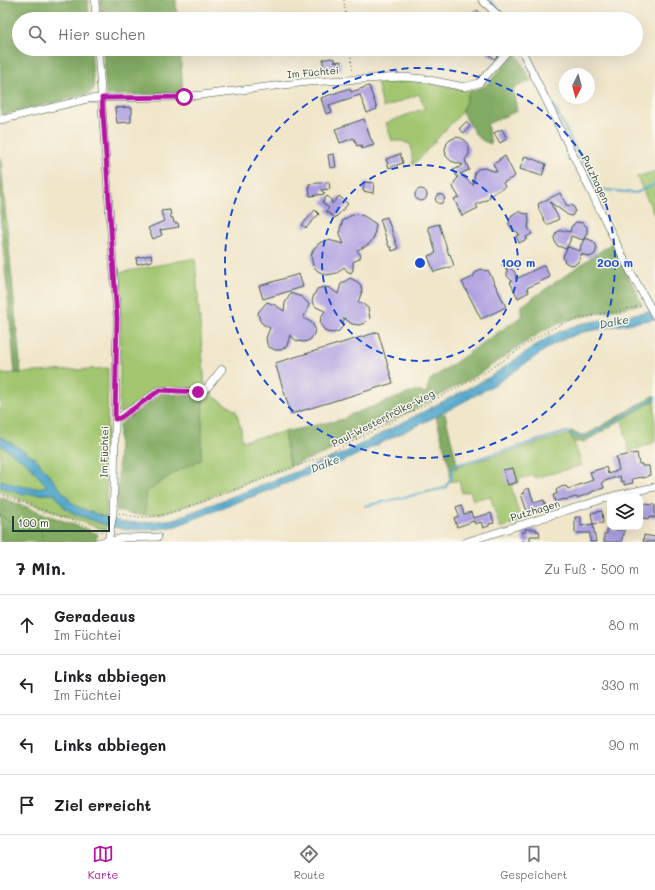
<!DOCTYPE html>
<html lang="de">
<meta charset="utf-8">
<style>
body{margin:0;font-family:Mali,sans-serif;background:#f2f2f2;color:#202124}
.controls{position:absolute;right:12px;bottom:12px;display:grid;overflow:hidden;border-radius:8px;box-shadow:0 4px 16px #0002}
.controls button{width:36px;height:36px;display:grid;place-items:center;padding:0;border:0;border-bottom:1px solid #e0e0e0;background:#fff;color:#202124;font:20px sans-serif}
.compass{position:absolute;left:559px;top:68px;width:36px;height:36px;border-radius:50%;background:#fff;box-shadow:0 4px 16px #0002;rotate:186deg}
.scale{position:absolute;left:12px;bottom:10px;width:98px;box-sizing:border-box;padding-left:4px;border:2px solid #1f3d34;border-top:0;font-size:11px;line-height:14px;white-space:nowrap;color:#1f3d34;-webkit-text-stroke:3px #fbf7ec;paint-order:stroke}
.stop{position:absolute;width:12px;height:12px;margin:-9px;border:3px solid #b5179e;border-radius:50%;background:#fff}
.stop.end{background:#b5179e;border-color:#fff;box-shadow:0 1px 4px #0008}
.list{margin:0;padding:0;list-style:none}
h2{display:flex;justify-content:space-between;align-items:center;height:52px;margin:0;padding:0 16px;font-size:17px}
h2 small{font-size:13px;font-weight:400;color:#757577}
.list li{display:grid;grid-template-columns:26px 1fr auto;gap:12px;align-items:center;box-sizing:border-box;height:60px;padding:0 16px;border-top:1px solid #e0e0e0}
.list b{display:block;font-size:15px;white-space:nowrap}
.list p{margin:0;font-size:13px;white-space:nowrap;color:#757577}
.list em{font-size:13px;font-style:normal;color:#757577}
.icon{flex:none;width:22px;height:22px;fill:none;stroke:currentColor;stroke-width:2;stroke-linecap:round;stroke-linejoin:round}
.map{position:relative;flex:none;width:655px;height:542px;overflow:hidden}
.search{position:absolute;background:#fff;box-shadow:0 4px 16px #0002;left:12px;right:12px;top:12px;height:44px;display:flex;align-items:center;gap:10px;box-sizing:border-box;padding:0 14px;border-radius:22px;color:#757577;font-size:15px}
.sheet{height:292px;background:#fff}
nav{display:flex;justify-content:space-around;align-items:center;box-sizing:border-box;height:56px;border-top:1px solid #e0e0e0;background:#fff;font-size:11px;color:#757577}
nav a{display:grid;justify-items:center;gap:2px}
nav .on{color:#b5179e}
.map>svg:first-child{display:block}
.green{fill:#a2c670;stroke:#608252}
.forest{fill:#81ab62;stroke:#50744b}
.water{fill:#4fa5cb;stroke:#377180}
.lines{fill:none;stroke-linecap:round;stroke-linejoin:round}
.stream{stroke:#4fa5cb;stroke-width:2}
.building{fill:#ac9ee1}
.minor-casing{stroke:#3e564a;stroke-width:8}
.path{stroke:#3e564a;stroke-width:1;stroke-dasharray:1 3;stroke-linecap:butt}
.minor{stroke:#fff;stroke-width:7}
.route{stroke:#b5179e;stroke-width:5}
.ring{fill:none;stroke:#1d4ed8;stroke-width:2;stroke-dasharray:7 5}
.labels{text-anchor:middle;stroke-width:3;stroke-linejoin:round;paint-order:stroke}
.street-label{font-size:10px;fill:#1f3d34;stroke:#fbf7ec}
.water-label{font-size:11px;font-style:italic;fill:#2d5c61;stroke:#fbf7ec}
.centre{fill:#1d4ed8;stroke:#fbf7ec;stroke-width:2}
.ring-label{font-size:12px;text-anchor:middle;font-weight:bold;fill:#1d4ed8;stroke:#fbf7ec;stroke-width:3;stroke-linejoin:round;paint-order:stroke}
</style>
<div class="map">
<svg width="655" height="542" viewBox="0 0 655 542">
<rect width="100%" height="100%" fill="#fbf7ec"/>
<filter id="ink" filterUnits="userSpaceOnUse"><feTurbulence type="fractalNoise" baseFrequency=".025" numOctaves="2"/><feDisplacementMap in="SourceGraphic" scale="8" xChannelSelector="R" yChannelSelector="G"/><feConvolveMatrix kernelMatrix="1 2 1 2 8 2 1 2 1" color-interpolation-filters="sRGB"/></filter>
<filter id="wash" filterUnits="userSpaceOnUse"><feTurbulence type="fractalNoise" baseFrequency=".012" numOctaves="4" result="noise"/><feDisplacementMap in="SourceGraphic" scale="16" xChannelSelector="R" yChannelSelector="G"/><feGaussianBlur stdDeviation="0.9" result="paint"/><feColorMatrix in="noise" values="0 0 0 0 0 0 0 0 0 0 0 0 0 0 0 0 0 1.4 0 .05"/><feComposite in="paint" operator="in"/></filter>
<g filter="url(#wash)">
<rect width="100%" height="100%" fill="#f0e6ca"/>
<g class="green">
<path d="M404,79L425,82L469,91L462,112L413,165L411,145L402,141H392L386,123L425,108L419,94L383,108L377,81Z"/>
<path d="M655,171V216L637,177Z"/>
<path d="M195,258L205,387L197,390L160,388L123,412L119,413L121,319L118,273Z"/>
<path d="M108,368L106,508L107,518L78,507L71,502L36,459L0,436V374Z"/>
<path d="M208,390L216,398L236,411L241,429L242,441L284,432L290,466L180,508L162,513L145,515L146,492L175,472L201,460L203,395Z"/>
<path d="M655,400V442L629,452L622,419Z"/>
<path d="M570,434L574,442L582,465L535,478L534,475L519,479V483L511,485L521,521L500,528L490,496L473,500L470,491L462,493L459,481H450V469Z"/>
<path d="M0,445L27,463L47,486C29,490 17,486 0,480Z"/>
<path d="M0,487L21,494H54L65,508L75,514L106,525L105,530L0,492Z"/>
</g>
<g class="forest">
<path d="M0,0H88L89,19H19V49H91L94,88L89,94L1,115Z"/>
<path d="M100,0H176L177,19H101Z"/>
<path d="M103,49H180L183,93L106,95Z"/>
<path d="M516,54L518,56L531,81L513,88L517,111L487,124L491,144L483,141L476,135L462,112L469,91L484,87Z"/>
<path d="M0,155L21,373H15L0,213Z"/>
<path d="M612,243L642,304L575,318L558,323L541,332L477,375L411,411L323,454L290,466L284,432L344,419L347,416L415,391L426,393L430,380L523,315L520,307Z"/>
<path d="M161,394L197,396L203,395L201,460L175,472L147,492L145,515H137L116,511L118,487L119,425Z"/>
<path d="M655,395V400L584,442H574L570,434L571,431L579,435H586Z"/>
<path d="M445,414L458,467L450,469L436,417Z"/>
<path d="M0,497L98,534L95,542H0Z"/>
</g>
<path class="water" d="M655,310V319L583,332L564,339L552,345L496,384L441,414L344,461L176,526L158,529L139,530L123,529L106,525L75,514L65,508L54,494H21L0,487V480C16,485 31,491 47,486L27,463L0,445V436L36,459L71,502L78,507L107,518L123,522L139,523L174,519L342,454L490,377L547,338L559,332L580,324Z"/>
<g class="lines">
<g class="stream">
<path d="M489,0L508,19"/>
<path d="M525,49L596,189L636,193L655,184"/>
<path d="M365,506L445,488L451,478L453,466L567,432L574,436L587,437L655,398"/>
</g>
</g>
<g id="blocks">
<g class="building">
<path d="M477,10L482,14L480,16L483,19H468Z"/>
<path d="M491,49L498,55L494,59L487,53Z"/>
<path d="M329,58L335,59V62L341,61V70H335V69H323V59H328Z"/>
<path d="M369,86L377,109L367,113L360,95L329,105L332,112L326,114L321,98L350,88L351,92Z"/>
<path d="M130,107V108H132V114L131,115V122L117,123L115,108Z"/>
<path d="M364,119L371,140H372L374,145L362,149L361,145L357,146L354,138L340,143L335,129Z"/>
<path d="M466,122L470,126L464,133L459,129Z"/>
<path d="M502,129L507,139L500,143L494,133Z"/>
<path d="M456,137L461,138L466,141L469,147V154L465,160L469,170L460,174L473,185L475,172L478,169L484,168L497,172L493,164L500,160L499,159L505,156L515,176L503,183L505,187L489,196L490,198L476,205L478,208L462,216L454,199L459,197L454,189L453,186L455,181L458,178L453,169L454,170L463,165L451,161L446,156L445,149L447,143L450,140Z"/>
<path d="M334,154L336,167L330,168L328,155Z"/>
<path d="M400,154L403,163L389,168L386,159Z"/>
<path d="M525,156L546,164L542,176L520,169Z"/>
<path d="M329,182L330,189L321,190L325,194L310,196L309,184Z"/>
<path d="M364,182L374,183L373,193L363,191Z"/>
<circle cx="421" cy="195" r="6"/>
<path d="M560,193L567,206L572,205L575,209V211L572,216L568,215L550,202L559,219L547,225L538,208L539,207L538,204Z"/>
<circle cx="440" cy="199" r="4.5"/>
<path d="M327,196L331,199L332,204L339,196L348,204L335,218L326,211L329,208L322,202Z"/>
<path d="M170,210L171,218H173L174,223H178L179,227L160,230L162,235L153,239L148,228L164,221L161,211Z"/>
<path d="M315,210L319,214L306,228L302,225Z"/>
<path d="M517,212H520L526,214L528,213L529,222L528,227L532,234L526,237L527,239L519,243L516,236L520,234L512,229L509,224L510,218L512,215Z"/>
<path d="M357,214L364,216L376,224L374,237L370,243L366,246L357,250L361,256L359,259L353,262V270L351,273L347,271L344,267L337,273L332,274L326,275L318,271L313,266L311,256L313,250L317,245L321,242L328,240L344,244L340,234V229L343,220L350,216Z"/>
<path d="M387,217L398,249L392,251L391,247H389L380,219Z"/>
<path d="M576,222L583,223L587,227V233L583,240L571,236L570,241L566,249L558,246L556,244L554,238L556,233L561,230L570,232L571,227Z"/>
<path d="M439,224L449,255L450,254L454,266L434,272L428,256L436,253L428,227Z"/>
<path d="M585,238L593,241L595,243L597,248L595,254L590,257L581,254L580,259L576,264L570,265L568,264L565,262L563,257L564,254L568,247L580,251L581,245Z"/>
<path d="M151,255L152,261L137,264L136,258Z"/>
<path d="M506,260H509L511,262V265L510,268L515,272L516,279L544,265L550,277L527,288L529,292L518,298L510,282L512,281L507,276V269L504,268L502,266L503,262Z"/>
<path d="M481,269L486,271L488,270L506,307L481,319L462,282L473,277L475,273Z"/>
<path d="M299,274L303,287L263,299L259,286Z"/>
<path d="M350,278L356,281L361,285L362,292L358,302L363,304L368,308L370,318L365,323L359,325L352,324L344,318L343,326L339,331L333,333L326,332L320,324L321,317L325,311L316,307L312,301L314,295L317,289L324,287L330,288L338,294L341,284Z"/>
<path d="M291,293L302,297L309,304L307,311L303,318L311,322L315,328L314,334L310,340L304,342L297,341L290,335L287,346L281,350H275L269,347L267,344L266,338L270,328L264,325L260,321L258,314L259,311L267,302L275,305L284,311L285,303Z"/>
<path d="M378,332L393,383L291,414L275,363Z"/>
<path d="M637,453L639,464H642V466H649L650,475L647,476V477L642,478V477L632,479L633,483L624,485V481L621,482L620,476L602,482L604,488L591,492V493L577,498L576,497L565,500L564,499L555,502L553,495L557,494L556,490L561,487L566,486L568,489L593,480L590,472L606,467L608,474L619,470L616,457Z"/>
<path d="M513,468L517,482L508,485L503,470Z"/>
<path d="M529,488L534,503L544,500L546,508L528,514L521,494L525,493L524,490Z"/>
<path d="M645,504L655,505V518L649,517V519L642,518L644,506Z"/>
<path d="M461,505L464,514L471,512L473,518L491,513L494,523L489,524V526L483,528L481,522L475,524L474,521L457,527L454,518L459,516L456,507Z"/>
<path d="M602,511L603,523L593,524L596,542H590V533H575V517H581V526L593,524L591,513Z"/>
<path d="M613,527L614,530H624V535L622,537V542H604V534H607V529Z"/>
<path d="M525,529H536V531H539L540,536H530V542H523L522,532H525Z"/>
<path d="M644,535L655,537V542H643Z"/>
</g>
</g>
</g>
<g filter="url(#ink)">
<use href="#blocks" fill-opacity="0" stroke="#3e564a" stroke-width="1"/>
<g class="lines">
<g class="minor-casing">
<g id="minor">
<path d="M95,0L96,19"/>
<path d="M482,0L502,19"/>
<path d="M98,49L117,318L114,487L113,514L108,542"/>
<path d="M521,49L628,267L655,316"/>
<path d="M0,120L87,99L102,98L184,97L308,82L403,77L425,79L464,87L479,83L510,49"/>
<path d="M115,419L119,418L160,390L198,392L207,388L222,369"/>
<path d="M100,542L111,541L123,538L158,537"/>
<path d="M466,542L613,496L655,487"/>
</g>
</g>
<g class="path">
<path d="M344,0L346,19"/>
<path d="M350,49L353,73"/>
<path d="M0,494L103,532"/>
<path d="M119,513C125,515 132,516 138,517C153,518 167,514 180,510L324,456L436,399L478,377L542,334L559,325L576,319L641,306"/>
<path d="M0,514C5,515 7,518 11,521C19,524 30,524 37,520C41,518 43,513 46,510"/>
<path d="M39,520L44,542"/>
<path d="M0,542H1"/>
</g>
<use href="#minor" class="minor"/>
</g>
</g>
<g class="lines" filter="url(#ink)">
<path class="route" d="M184,97L102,98L117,318L115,419L120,418L160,390L198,392"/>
</g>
<g class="ring">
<circle cx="420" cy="263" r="98"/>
<circle cx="420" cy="263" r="195"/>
</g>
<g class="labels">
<g class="street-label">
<text transform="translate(313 72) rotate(-5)" y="4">Im Füchtei</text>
<text transform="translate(596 179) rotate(64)" y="4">Putzhagen</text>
<text transform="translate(383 418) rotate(-27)" y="4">Paul-Westerfrölke-Weg</text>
<text transform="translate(104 452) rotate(-89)" y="4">Im Füchtei</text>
<text transform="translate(535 510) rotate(-17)" y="4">Putzhagen</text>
</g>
<g class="water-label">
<text transform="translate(614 322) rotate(-11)" y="4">Dalke</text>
<text transform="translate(325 464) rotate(-21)" y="4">Dalke</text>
</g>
</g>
<circle cx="420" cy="263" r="6" class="centre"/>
<g class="ring-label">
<text x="518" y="267">100 m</text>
<text x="615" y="267">200 m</text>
</g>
</svg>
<div class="controls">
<button><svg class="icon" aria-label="layers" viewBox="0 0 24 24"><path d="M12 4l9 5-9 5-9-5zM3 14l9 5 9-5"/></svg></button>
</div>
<svg class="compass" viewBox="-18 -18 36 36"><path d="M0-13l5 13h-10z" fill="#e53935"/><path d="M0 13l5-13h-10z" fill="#757577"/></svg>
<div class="scale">100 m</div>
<div class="stop" style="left:184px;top:97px"></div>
<div class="stop end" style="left:198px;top:392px"></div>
<div class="search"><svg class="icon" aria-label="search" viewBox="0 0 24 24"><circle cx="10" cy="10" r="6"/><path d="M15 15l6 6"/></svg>Hier suchen</div>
</div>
<section class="sheet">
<h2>7 Min.<small>Zu Fuß · 500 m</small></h2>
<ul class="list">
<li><svg class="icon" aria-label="ahead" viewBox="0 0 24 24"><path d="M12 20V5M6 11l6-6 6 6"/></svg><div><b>Geradeaus</b><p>Im Füchtei</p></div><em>80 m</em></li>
<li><svg class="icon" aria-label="left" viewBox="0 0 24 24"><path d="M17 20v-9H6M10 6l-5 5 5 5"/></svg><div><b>Links abbiegen</b><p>Im Füchtei</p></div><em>330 m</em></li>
<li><svg class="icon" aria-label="left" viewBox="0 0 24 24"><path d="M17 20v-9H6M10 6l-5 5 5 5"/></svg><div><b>Links abbiegen</b></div><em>90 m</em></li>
<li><svg class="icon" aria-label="arrive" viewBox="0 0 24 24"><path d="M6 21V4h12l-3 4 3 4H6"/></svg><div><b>Ziel erreicht</b></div></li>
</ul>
</section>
<nav>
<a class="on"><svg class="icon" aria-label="map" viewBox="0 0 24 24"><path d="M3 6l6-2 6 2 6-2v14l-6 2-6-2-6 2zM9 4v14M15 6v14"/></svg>Karte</a>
<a><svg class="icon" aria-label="directions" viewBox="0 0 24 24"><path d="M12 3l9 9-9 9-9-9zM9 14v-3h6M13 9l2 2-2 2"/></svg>Route</a>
<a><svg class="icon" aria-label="saved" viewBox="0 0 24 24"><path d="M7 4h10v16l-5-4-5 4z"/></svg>Gespeichert</a>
</nav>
